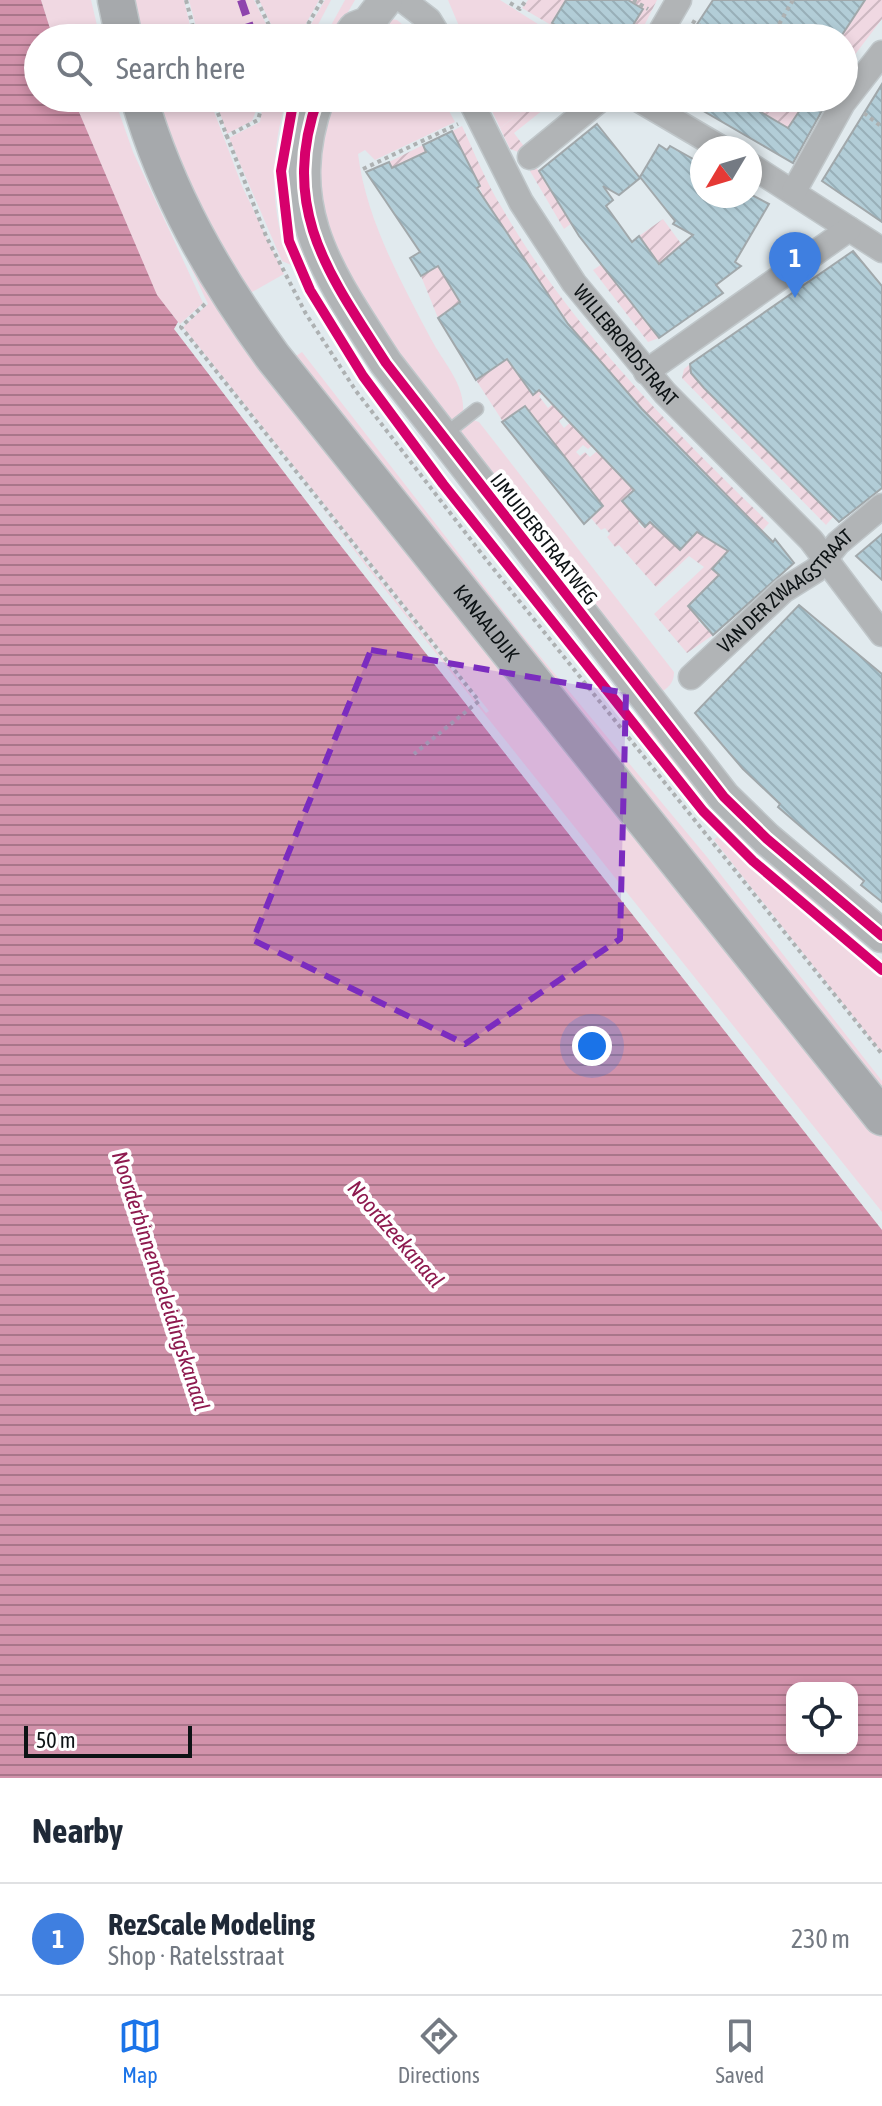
<!DOCTYPE html>
<meta charset="utf-8">
<style>
body{margin:0;font-family:"Asap Condensed",sans-serif;background:#f6f6f7;color:#1f2937}
.controls{position:absolute;right:24px;bottom:24px;display:grid;overflow:hidden;border-radius:16px;box-shadow:0 4px 12px #0003}
.controls button{width:72px;height:72px;display:grid;place-items:center;padding:0;border:0;border-bottom:2px solid #e0e1e3;background:#fff;color:#1f2937;font:40px sans-serif}
.compass{position:absolute;left:690px;top:136px;width:72px;height:72px;border-radius:50%;background:#fff;box-shadow:0 4px 12px #0003;rotate:232deg}
.scale{position:absolute;left:24px;bottom:20px;width:168px;box-sizing:border-box;padding-left:8px;border:4px solid #0d1315;border-top:0;font-size:22px;line-height:28px;white-space:nowrap;color:#0d1315;-webkit-text-stroke:6px #fff;paint-order:stroke}
.you{position:absolute;left:592px;top:1046px;width:28px;height:28px;margin:-20px;border:6px solid #fff;border-radius:50%;background:#1a73e8;box-shadow:0 0 0 12px #1a73e833}
.badge{display:grid;place-items:center;width:52px;height:52px;border-radius:50%;background:#1a73e8;color:#fff;font-size:26px;font-weight:700}
.pin{position:absolute;translate:-50% -66px;filter:drop-shadow(0 2px 4px #0008)}
.pin::after{content:'';position:absolute;top:42px;width:28px;height:24px;background:inherit;clip-path:polygon(0 0,100% 0,50% 100%)}
.list{margin:0;padding:0;list-style:none}
h2{display:flex;justify-content:space-between;align-items:center;height:104px;margin:0;padding:0 32px;font-size:34px}
h2 small{font-size:26px;font-weight:400;color:#747a83}
.list li{display:grid;grid-template-columns:52px 1fr auto;gap:24px;align-items:center;box-sizing:border-box;height:112px;padding:0 32px;border-top:2px solid #e0e1e3}
.list b{display:block;font-size:30px;white-space:nowrap}
.list p{margin:0;font-size:26px;white-space:nowrap;color:#747a83}
.list em{font-size:26px;font-style:normal;color:#747a83}
.icon{flex:none;width:44px;height:44px;fill:none;stroke:currentColor;stroke-width:2;stroke-linecap:round;stroke-linejoin:round}
.map{position:relative;flex:none;width:882px;height:1778px;overflow:hidden}
.search{position:absolute;background:#fff;box-shadow:0 4px 12px #0003;left:24px;right:24px;top:24px;height:88px;display:flex;align-items:center;gap:20px;box-sizing:border-box;padding:0 28px;border-radius:44px;color:#747a83;font-size:30px}
.sheet{height:216px;background:#fff}
nav{display:flex;justify-content:space-around;align-items:center;box-sizing:border-box;height:112px;border-top:2px solid #e0e1e3;background:#fff;font-size:22px;color:#747a83}
nav a{display:grid;justify-items:center;gap:4px}
nav .on{color:#1a73e8}
.map>svg:first-child{display:block}
.grass{fill:#f0d8e2}
.garden{fill:url(#garden-furrows);fill-rule:evenodd}
.water{fill:url(#water-rules);fill-rule:evenodd}
.building{fill:url(#building-back-hatch);stroke:#a1a8ab;stroke-width:2}
.lines{fill:none;stroke-linecap:round;stroke-linejoin:round}
.service-casing{stroke:#c0c7ca;stroke-width:15}
.minor-casing{stroke:#c0c7ca;stroke-width:27}
.tertiary-casing{stroke:#c0c7ca;stroke-width:35}
.secondary-casing{stroke:#c0c7ca;stroke-width:39}
.path{stroke:#adb1b2;stroke-width:4;stroke-dasharray:4 4;stroke-linecap:butt}
.service{stroke:#b1b4b6;stroke-width:12}
.minor{stroke:#b1b4b6;stroke-width:24}
.tertiary{stroke:#b1b4b6;stroke-width:32}
.secondary{stroke:#a6a9ac;stroke-width:36}
.quiet{stroke:#8e44ad;stroke-width:8;stroke-dasharray:16 8;stroke-linecap:butt}
.cycleway-casing{stroke:#fff;stroke-width:15}
.cycleway{stroke:#d6006c;stroke-width:10}
.marked{fill:#7b2cbf;fill-opacity:0.2;stroke:#7b2cbf;stroke-width:6;stroke-dasharray:16 10;stroke-linejoin:round}
.labels{text-anchor:middle;stroke-width:8;stroke-linejoin:round;paint-order:stroke}
.street-label{font-size:20px;fill:#0d1315;stroke:#fff}
.water-label{font-size:22px;font-style:italic;fill:#8e1a4f;stroke:#fff}
</style>
<div class="map">
<svg width="882" height="1778" viewBox="0 0 882 1778">
<defs>
<pattern id="garden-furrows" width="10" height="10" patternUnits="userSpaceOnUse" patternTransform="scale(2)"><rect width="10" height="10" fill="#f0d8e2"/><path d="M-1 1l2-2M0 10L10 0M9 11l2-2" fill="none" stroke="#cdb8c1"/></pattern>
<pattern id="water-rules" width="6" height="5" patternUnits="userSpaceOnUse" patternTransform="scale(2)"><rect width="6" height="5" fill="#d292ab"/><path d="M0 2.5h6" fill="none" stroke="#a9768a"/></pattern>
<pattern id="building-back-hatch" width="6" height="6" patternUnits="userSpaceOnUse" patternTransform="scale(2)"><rect width="6" height="6" fill="#b2cdd7"/><path d="M-1 5l2 2M0 0l6 6M5-1l2 2" fill="none" stroke="#98afb8"/></pattern>
</defs>
<rect width="100%" height="100%" fill="#e1eaee"/>
<g class="grass">
<path d="M41,0H91L100,38H53Z"/>
<path d="M129,0H184L193,38H136Z"/>
<path d="M189,0H254L273,38H199Z"/>
<path d="M259,0H319L298,38H278Z"/>
<path d="M325,0H331L311,38H303Z"/>
<path d="M345,0H355L333,38H324Z"/>
<path d="M448,0H500L541,26L543,31C528,46 484,38 464,38Z"/>
<path d="M380,17L397,20L419,38H364Z"/>
<path d="M73,98H114L133,152L203,303L180,324L157,296Z"/>
<path d="M118,98H127L147,159L690,899L882,1136V1212L367,567L315,499L486,713L489,711L183,327L208,304L142,164Z"/>
<path d="M152,98H209L242,186L284,274L245,296L208,236Z"/>
<path d="M215,98H261L252,121L227,134Z"/>
<path d="M268,98H287C270,150 269,214 291,265L282,261L229,138L260,122L263,103Z"/>
<path d="M329,98H448L453,109L449,111L455,122L375,160L365,150L358,154C366,219 401,282 431,339C443,362 465,384 463,411L448,423L412,383L335,251L316,189Z"/>
<path d="M486,98H540L500,128Z"/>
<path d="M293,125H296L313,258L303,263L288,198Z"/>
<path d="M302,352L519,631L707,857L882,1081V1096L290,360Z"/>
<path d="M473,420L479,422L674,672C674,683 668,689 657,694L455,436Z"/>
<path d="M645,719L834,916L835,922L720,821L642,725Z"/>
<path d="M717,837L882,978V1053L714,840Z"/>
</g>
<g class="garden">
<path d="M528,0H566L551,25L522,8Z"/>
<path d="M628,0H657L638,38H623Z"/>
<path d="M865,0H882V19L844,69V38H839Z"/>
<path d="M540,98H558L514,133L526,149L521,153L510,149L500,128Z"/>
<path d="M726,98H808L802,107L818,117L804,144C794,138 792,129 782,124L779,129L759,117L761,112L747,104L744,109Z"/>
<path d="M462,126C475,154 486,182 502,208C571,328 671,428 769,523L762,531L737,507L707,538L712,541L722,531L735,544L713,569L718,575L752,541L761,550L756,556L759,559L737,579L728,570L720,579L732,589L712,606L699,594L688,605L697,615L703,616L698,621L713,635L687,653L654,614L704,567L689,556L656,587L619,545L615,547L607,537L610,534L605,528L601,530L591,518L600,509L590,498L593,495L560,462L545,476L531,456L543,445L523,420L509,431L476,380L488,371L484,366L472,374L464,361L479,349L473,341L458,352L457,345L482,326L480,321L451,338L447,331L456,324L447,311L438,318L421,276L438,266L443,275L475,255L480,263L510,241L492,212L464,230L468,238L427,264L420,252L438,241L408,203L389,162L423,145L426,152L410,159L417,173L433,166L439,179L422,188L430,200L445,193L453,201L440,208L449,223L457,219L462,227L491,209L480,195L482,193L452,131ZM512,244L569,323L547,339L541,332L524,344L519,337L509,344L505,340L515,332L518,335V329L532,319L524,307L493,330L488,323L502,313L500,305L514,294L504,281L473,305L461,293L487,274L482,266ZM570,325L582,342L559,358L552,350L520,376L514,367ZM587,346L608,372L586,390L580,383L548,408L539,396L570,371L565,364ZM611,375L623,389L593,415L586,408L564,428L559,421ZM626,391L648,418L625,437L620,432L590,457L585,452L580,456L576,452L583,445L588,449L595,443L590,436L602,425L596,417ZM652,420L694,463L660,496L655,491L634,514L628,507L636,498L631,493L655,470L645,459L624,479L614,468L634,448L629,443ZM696,466L707,478L688,497L682,491L643,528L638,523ZM711,480L735,505L713,527L707,522L680,549L668,535L694,509L688,503Z"/>
<path d="M536,167L572,223L564,229L530,171Z"/>
<path d="M663,219L682,245L688,282L644,259L652,253L639,236Z"/>
<path d="M602,264L659,338L648,342L593,270Z"/>
<path d="M690,364L694,377H698L721,405H725L731,416L735,415L782,465L826,423L788,471L833,517L826,525L682,378L684,369Z"/>
</g>
<path class="water" d="M0,0H41L53,38H38V98H73L157,295L178,322L174,329L333,536L882,1230V1778H0ZM792,1688H852V1748H792Z"/>
<g class="building">
<path d="M566,0H628L643,9L625,38H579L552,23Z"/>
<path d="M713,0H865L840,38H688Z"/>
<path d="M882,84V222L822,181Z"/>
<path d="M681,98H737L788,128L808,98H829L793,163Z"/>
<path d="M597,124L640,178L619,195L603,186L613,200L606,206L632,242L639,236L659,264L693,235L673,224L675,221L640,177L659,145L667,150L670,146L702,164V196H754L769,204L735,262L741,266L716,285L723,293L659,338L579,236L539,171Z"/>
<path d="M452,131L480,186L477,188L568,324L642,409L749,518L773,542L775,539L794,563L713,635L688,606L719,575L712,569L728,551L697,532L680,550L650,522L645,527L622,501L634,490L539,390L533,395L507,359L476,380L438,318L460,302L438,266L421,276L410,258L420,252L366,172L389,162L392,168L426,152L423,145Z"/>
<path d="M853,251L882,286V488L839,522L704,388L691,373L690,364Z"/>
<path d="M525,406L603,506L584,524L502,422Z"/>
<path d="M882,534V580L856,556Z"/>
<path d="M799,605L882,674V902L861,885L864,881L778,807L780,804L743,769L695,713Z"/>
</g>
<g class="lines">
<g class="service-casing">
<path id="service" d="M444,435L477,409"/>
</g>
<g class="minor-casing">
<g id="minor">
<path d="M403,0L429,20L440,38"/>
<path d="M657,38L679,0"/>
<path id="s1" d="M469,98L521,202L574,283L665,393L811,540L882,634"/>
<path d="M636,98L721,148"/>
<path d="M530,157L602,98"/>
<path d="M750,165L882,250"/>
<path d="M794,191L843,103L882,53"/>
<path d="M646,372L849,229"/>
<path id="s2" d="M691,677L784,590L816,570L838,543L882,506"/>
</g>
</g>
<g class="tertiary-casing">
<g id="tertiary">
<path d="M348,38L355,28L368,23L386,0"/>
<path d="M318,98C279,209 328,273 386,363L724,797L767,839L882,936"/>
</g>
</g>
<g class="secondary-casing">
<g id="secondary">
<path d="M116,0L124,38"/>
<path id="s3" d="M139,98C167,194 214,276 273,357L882,1117"/>
</g>
</g>
<g class="path">
<path d="M186,0L196,38"/>
<path d="M257,0L275,38"/>
<path d="M633,0L648,9"/>
<path d="M510,3L520,9L526,0"/>
<path d="M692,21L722,38"/>
<path d="M300,38L322,0"/>
<path d="M771,38L793,0"/>
<path d="M212,98L266,236L306,314L356,391L488,562L882,1054"/>
<path d="M864,113L882,127"/>
<path d="M225,137L258,120L264,98"/>
<path d="M363,169L458,124"/>
<path d="M205,304L181,327L479,701L414,754"/>
</g>
<use href="#service" class="service"/>
<use href="#minor" class="minor"/>
<use href="#tertiary" class="tertiary"/>
<use href="#secondary" class="secondary"/>
<path class="quiet" d="M241,0L254,38"/>
<g class="cycleway-casing">
<g id="cycleway">
<path d="M294,98L281,171L289,241L310,290L363,376L443,484L703,811L753,861L882,970"/>
<path d="M318,98C279,209 328,273 386,363L724,797L767,839L882,936"/>
</g>
</g>
<use href="#cycleway" class="cycleway"/>
</g>
<path class="marked" d="M371,650L626,693L620,939L465,1044L253,940Z"/>
<g class="labels">
<g class="street-label">
<text dy="7" stroke="none"><textPath href="#s1" startOffset="294">WILLEBRORDSTRAAT</textPath></text>
<text transform="translate(544 539) rotate(52)" y="7">IJMUIDERSTRAATWEG</text>
<text dy="7" stroke="none"><textPath href="#s2" startOffset="128">VAN DER ZWAAGSTRAAT</textPath></text>
<text dy="7" stroke="none"><textPath href="#s3" startOffset="634">KANAALDIJK</textPath></text>
</g>
<g class="water-label">
<text transform="translate(396 1234) rotate(49)" y="8">Noordzeekanaal</text>
<text transform="translate(161 1281) rotate(72)" y="8">Noorderbinnentoeleidingskanaal</text>
</g>
</g>
</svg>
<div class="controls">
<button><svg class="icon" aria-label="locate" viewBox="0 0 24 24"><circle cx="12" cy="12" r="6"/><path d="M12 2v4M12 18v4M2 12h4M18 12h4"/></svg></button>
</div>
<svg class="compass" viewBox="-18 -18 36 36"><path d="M0-13l5 13h-10z" fill="#e53935"/><path d="M0 13l5-13h-10z" fill="#747a83"/></svg>
<div class="scale">50 m</div>
<div class="you"></div>
<div class="pin badge" style="left:795px;top:298px;background:#3f7fe0">1</div>
<div class="search"><svg class="icon" aria-label="search" viewBox="0 0 24 24"><circle cx="10" cy="10" r="6"/><path d="M15 15l6 6"/></svg>Search here</div>
</div>
<section class="sheet">
<h2>Nearby<small></small></h2>
<ul class="list">
<li><span class="badge" style="background:#3f7fe0">1</span><div><b>RezScale Modeling</b><p>Shop · Ratelsstraat</p></div><em>230 m</em></li>
</ul>
</section>
<nav>
<a class="on"><svg class="icon" aria-label="map" viewBox="0 0 24 24"><path d="M3 6l6-2 6 2 6-2v14l-6 2-6-2-6 2zM9 4v14M15 6v14"/></svg>Map</a>
<a><svg class="icon" aria-label="directions" viewBox="0 0 24 24"><path d="M12 3l9 9-9 9-9-9zM9 14v-3h6M13 9l2 2-2 2"/></svg>Directions</a>
<a><svg class="icon" aria-label="saved" viewBox="0 0 24 24"><path d="M7 4h10v16l-5-4-5 4z"/></svg>Saved</a>
</nav>
